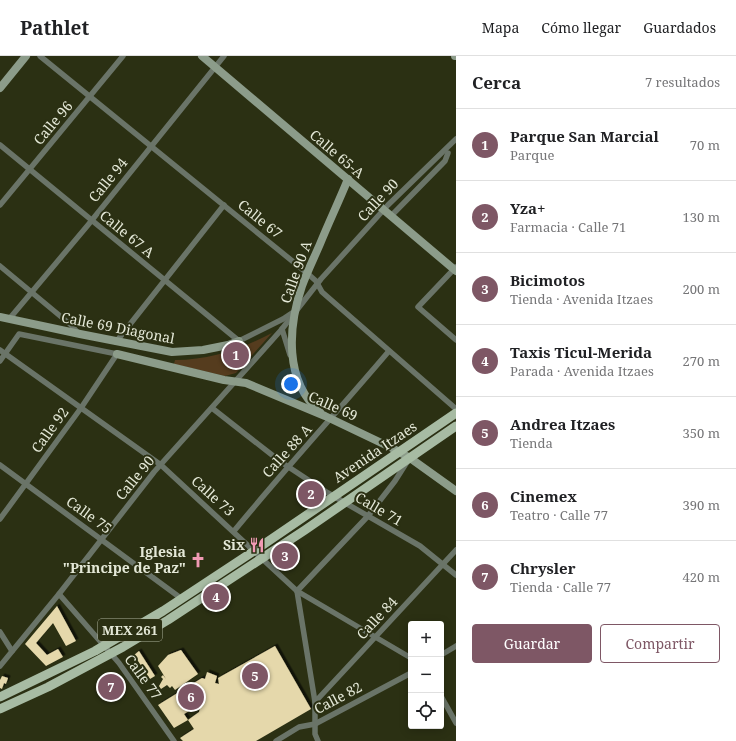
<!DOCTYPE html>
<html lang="es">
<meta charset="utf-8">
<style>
body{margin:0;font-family:"Noto Serif",serif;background:#f6f6f6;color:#202124}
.controls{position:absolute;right:12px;bottom:12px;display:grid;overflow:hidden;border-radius:4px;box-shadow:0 2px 10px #0003}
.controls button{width:36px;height:36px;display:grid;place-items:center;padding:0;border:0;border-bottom:1px solid #e0e0e0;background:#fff;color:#202124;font:20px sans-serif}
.you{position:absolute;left:291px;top:328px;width:14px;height:14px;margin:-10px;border:3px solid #fff;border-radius:50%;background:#1a73e8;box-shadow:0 0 0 6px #1a73e833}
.badge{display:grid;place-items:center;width:26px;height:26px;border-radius:50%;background:#7e5765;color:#fff;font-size:13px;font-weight:700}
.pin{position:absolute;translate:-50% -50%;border:2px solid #fff;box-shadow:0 1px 4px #0006}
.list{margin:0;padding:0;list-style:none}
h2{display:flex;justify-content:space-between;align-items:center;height:52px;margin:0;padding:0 16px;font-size:17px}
h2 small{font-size:13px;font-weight:400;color:#757577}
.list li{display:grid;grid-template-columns:26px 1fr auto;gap:12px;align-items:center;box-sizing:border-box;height:72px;padding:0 16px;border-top:1px solid #e0e0e0}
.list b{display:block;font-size:15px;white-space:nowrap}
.list p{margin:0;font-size:13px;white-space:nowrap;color:#757577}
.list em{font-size:13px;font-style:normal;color:#757577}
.actions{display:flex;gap:8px;padding:12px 16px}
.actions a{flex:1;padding:9px 0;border:1px solid #7e5765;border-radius:4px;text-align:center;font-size:14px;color:#7e5765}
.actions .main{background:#7e5765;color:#fff}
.icon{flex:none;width:22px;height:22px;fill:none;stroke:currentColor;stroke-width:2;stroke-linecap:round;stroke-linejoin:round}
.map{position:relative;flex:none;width:456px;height:685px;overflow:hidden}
header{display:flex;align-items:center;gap:24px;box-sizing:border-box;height:56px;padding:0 20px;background:#fff;border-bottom:1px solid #e0e0e0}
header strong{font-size:19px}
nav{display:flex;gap:22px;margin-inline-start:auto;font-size:14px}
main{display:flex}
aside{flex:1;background:#fff}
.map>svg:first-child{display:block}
.green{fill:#553c1e}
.building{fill:#e5d8ab;filter:url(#shadow)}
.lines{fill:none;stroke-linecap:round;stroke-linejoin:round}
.street{stroke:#6a7468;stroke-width:5.5}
.secondary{stroke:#8c9c8a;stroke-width:8}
.primary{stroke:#a7bba3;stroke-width:9}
.labels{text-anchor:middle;stroke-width:4;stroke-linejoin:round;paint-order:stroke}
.shield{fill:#2b3013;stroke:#acb19c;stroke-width:1}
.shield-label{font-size:13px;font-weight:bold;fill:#e4e8d7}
.street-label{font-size:14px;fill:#e4e8d7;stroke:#2b3013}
.poi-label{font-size:14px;font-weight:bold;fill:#e4e8d7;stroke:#2b3013;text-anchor:end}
</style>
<header>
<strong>Pathlet</strong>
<nav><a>Mapa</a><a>Cómo llegar</a><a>Guardados</a></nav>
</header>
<main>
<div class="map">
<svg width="456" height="685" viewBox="0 0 456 685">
<defs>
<filter id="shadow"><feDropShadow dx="2.5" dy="-2.5" stdDeviation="0" flood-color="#0009"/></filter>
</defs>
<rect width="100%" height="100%" fill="#2b3013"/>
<path class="green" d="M272,277L236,317L225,320L174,308L175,304C210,304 241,293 272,277Z"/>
<g class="building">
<path d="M57,550L76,585L66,590L53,567L36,587L47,599L58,593L63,601L46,610L25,588Z"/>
<path d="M275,590L311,653L256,685H183L180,682L194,673L188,664L199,656L201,648L184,658L188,664L174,672L158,649L202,622L205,623L207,616L217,620L215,627L219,628L218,622Z"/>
<path d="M181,594L198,618L175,634L172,630L170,632L167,629L161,633L159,630L163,623L161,621L163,619L166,623L158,610L168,599Z"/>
<path d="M139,595L155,620L150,623L134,599Z"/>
<path d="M2,620L8,622L6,628L4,627L2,633L0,632V624Z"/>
</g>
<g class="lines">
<g class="street">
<path d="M40,0L307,217L316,225L322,236L456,353"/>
<path d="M0,89L239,285L283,263L292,257"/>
<path d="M0,149L123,0"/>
<path d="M391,160L445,105L448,97"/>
<path d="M0,210L71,269L79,278"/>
<path d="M456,211L418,251L456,284"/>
<path d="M10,262L88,169L224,0"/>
<path d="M282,273L290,299"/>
<path d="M116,286L224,149"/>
<path d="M0,294L161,409L297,535L411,602"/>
<path d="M0,305L19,278L117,298L81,352L0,463"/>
<path d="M212,352L281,406L328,437L420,490L456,519"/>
<path d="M0,409L182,543"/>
<path d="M234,475C284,414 338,355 389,295"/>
<path d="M297,535L368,460L395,425L407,406"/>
<path d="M297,535L315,646V678L318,685"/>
<path d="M59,538L119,607L174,685"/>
<path d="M0,576L12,595"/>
<path d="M441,599L456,590"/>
<path d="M0,610L59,538L154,416L282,273L321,223L388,149L456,83"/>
<path d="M441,640L456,667"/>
<path d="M315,646L456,494"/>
<path d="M276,685L299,671L315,668L411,617"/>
</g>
<g class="secondary">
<path d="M202,0L456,215"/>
<path d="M455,0H456"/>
<path d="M0,32L26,0"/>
<path d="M0,261L80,278L172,296L203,294L228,289L239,285"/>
<path d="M117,298L224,324L246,327L325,360L392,392L410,402L456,435"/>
<path d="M320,356C284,325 288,271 302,230C307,216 314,202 320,188C329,166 339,145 348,123"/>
</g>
<g class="primary">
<path d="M0,641L95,595L163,555L254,495L456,357"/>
<path d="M0,653L48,631L123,591L168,564L305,474L456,370"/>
</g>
</g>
<defs>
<g id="restaurant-bare" transform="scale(1.2)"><path d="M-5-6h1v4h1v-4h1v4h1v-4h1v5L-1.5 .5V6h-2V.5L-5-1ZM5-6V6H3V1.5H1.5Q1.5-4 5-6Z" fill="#f19ab4" stroke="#2b3013" stroke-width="2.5" paint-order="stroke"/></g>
<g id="church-bare" transform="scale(1.2)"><path d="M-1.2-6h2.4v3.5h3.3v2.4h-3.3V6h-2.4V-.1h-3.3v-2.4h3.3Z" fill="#f19ab4" stroke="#2b3013" stroke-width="2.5" paint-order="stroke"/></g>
</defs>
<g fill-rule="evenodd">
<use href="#restaurant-bare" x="257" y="489"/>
<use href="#church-bare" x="198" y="504"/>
</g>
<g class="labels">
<rect class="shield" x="98" y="563" width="64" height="22" rx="3"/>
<g class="shield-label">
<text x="130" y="579">MEX 261</text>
</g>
<g class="street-label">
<text transform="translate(53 67) rotate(-50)" y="5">Calle 96</text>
<text transform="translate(337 98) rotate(40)" y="5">Calle 65-A</text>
<text transform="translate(108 124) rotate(-51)" y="5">Calle 94</text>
<text transform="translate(378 144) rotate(-47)" y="5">Calle 90</text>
<text transform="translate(260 163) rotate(39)" y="5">Calle 67</text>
<text transform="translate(127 178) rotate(39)" y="5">Calle 67 A</text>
<text transform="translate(296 216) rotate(-70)" y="5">Calle 90 A</text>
<text transform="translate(118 272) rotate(11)" y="5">Calle 69 Diagonal</text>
<text transform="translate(333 350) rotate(24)" y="5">Calle 69</text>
<text transform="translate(50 374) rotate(-54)" y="5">Calle 92</text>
<text transform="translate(287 395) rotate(-48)" y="5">Calle 88 A</text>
<text transform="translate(375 396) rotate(-34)" y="5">Avenida Itzaes</text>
<text transform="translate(135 422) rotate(-51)" y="5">Calle 90</text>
<text transform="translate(213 440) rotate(42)" y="5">Calle 73</text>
<text transform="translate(379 453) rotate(30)" y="5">Calle 71</text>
<text transform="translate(89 459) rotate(36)" y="5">Calle 75</text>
<text transform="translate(377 562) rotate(-47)" y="5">Calle 84</text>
<text transform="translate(143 621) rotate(54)" y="5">Calle 77</text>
<text transform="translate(338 642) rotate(-28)" y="5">Calle 82</text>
</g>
<g class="poi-label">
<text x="245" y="494">Six</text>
<text x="186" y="501">Iglesia<tspan x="186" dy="16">"Principe de Paz"</tspan></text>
</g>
</g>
</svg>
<div class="controls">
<button>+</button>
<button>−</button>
<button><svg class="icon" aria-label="locate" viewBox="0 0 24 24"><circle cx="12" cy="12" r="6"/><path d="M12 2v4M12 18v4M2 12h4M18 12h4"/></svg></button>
</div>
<div class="you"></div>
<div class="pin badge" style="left:236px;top:299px">1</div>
<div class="pin badge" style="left:311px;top:438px">2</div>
<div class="pin badge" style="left:285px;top:500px">3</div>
<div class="pin badge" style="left:216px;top:541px">4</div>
<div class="pin badge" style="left:255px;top:620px">5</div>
<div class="pin badge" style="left:191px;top:641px">6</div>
<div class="pin badge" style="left:111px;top:631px">7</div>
</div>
<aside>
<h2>Cerca<small>7 resultados</small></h2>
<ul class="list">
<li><span class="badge">1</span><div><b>Parque San Marcial</b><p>Parque</p></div><em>70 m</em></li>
<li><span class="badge">2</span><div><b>Yza+</b><p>Farmacia · Calle 71</p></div><em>130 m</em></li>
<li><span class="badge">3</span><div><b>Bicimotos</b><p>Tienda · Avenida Itzaes</p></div><em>200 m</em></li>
<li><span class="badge">4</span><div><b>Taxis Ticul-Merida</b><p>Parada · Avenida Itzaes</p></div><em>270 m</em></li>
<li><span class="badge">5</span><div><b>Andrea Itzaes</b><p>Tienda</p></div><em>350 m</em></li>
<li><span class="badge">6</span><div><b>Cinemex</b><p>Teatro · Calle 77</p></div><em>390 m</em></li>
<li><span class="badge">7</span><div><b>Chrysler</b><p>Tienda · Calle 77</p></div><em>420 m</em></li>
</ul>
<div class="actions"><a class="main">Guardar</a><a>Compartir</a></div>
</aside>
</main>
